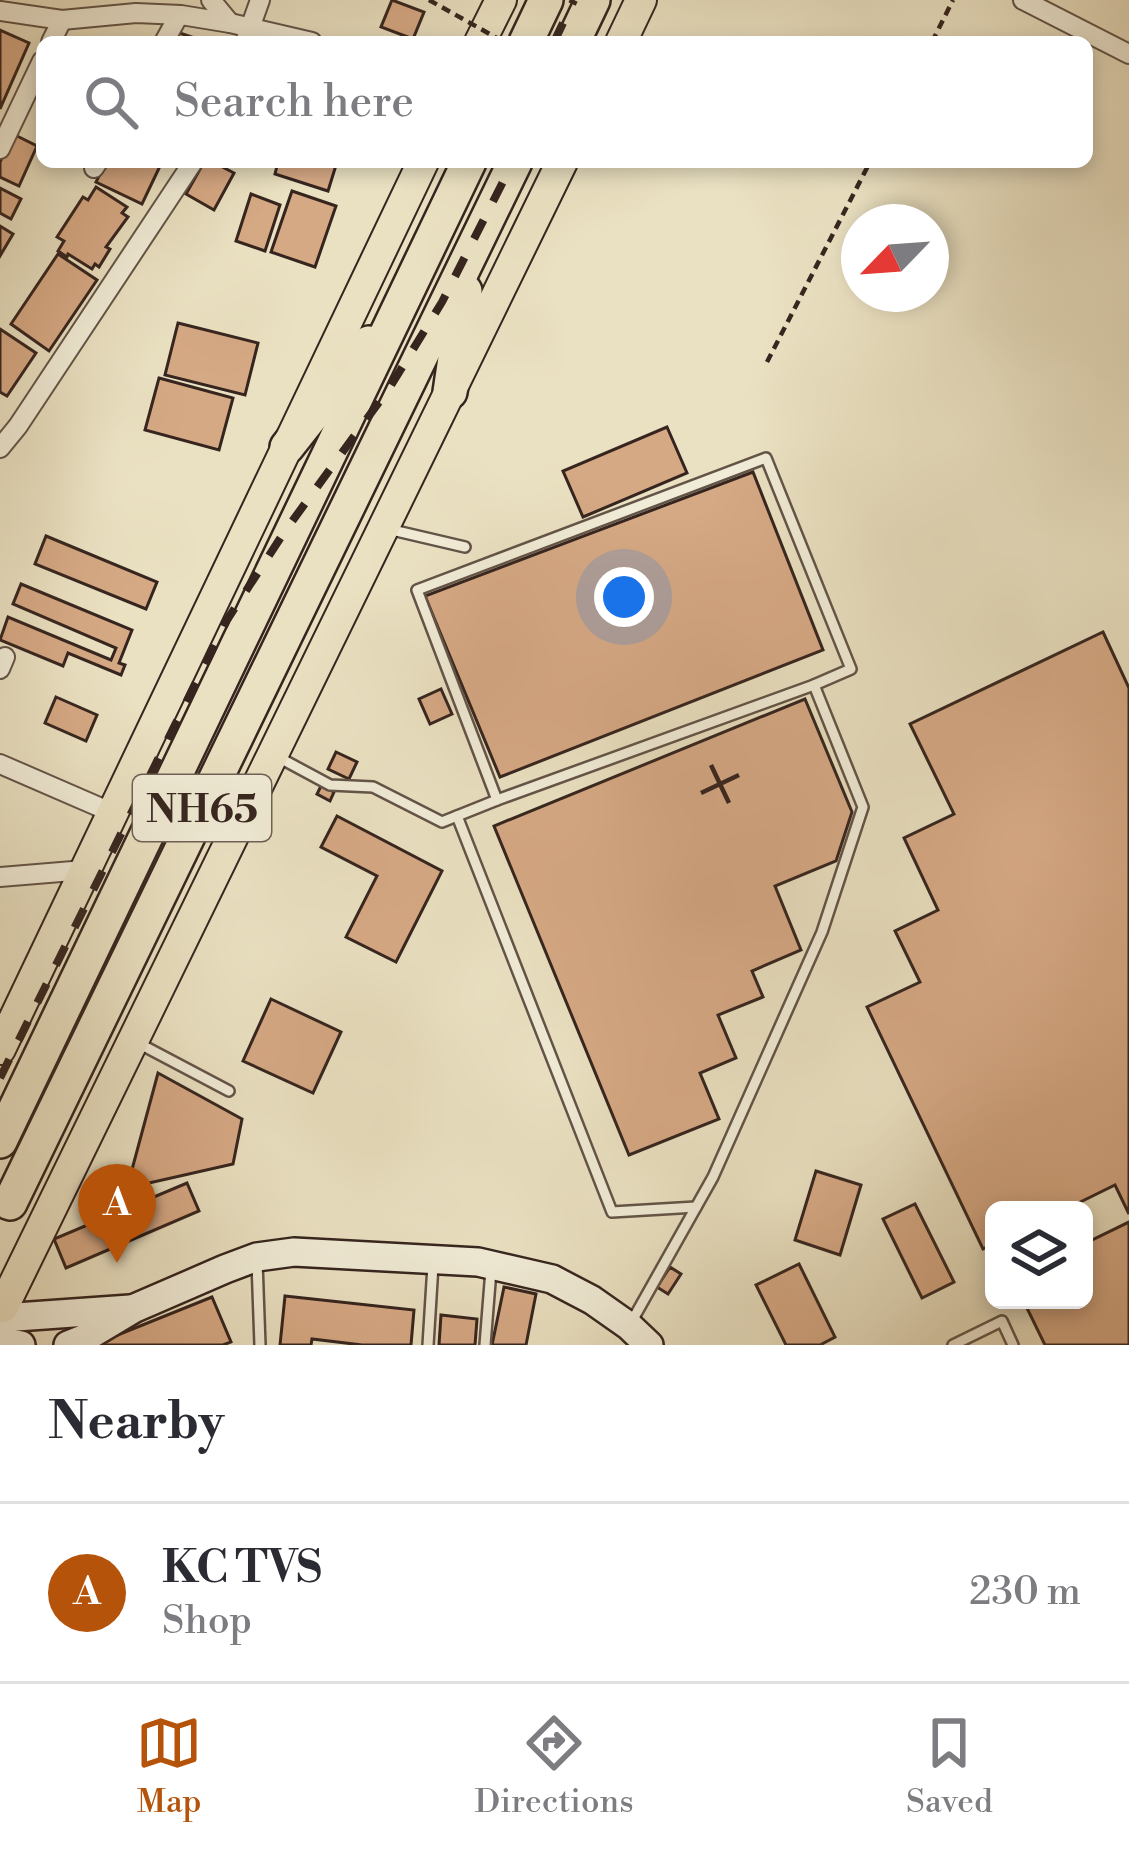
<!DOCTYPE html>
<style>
body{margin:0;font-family:"Libre Bodoni",serif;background:#f2f2f3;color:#2b2b33}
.controls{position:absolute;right:36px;bottom:36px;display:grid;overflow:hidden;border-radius:18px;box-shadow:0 6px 18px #0003}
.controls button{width:108px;height:108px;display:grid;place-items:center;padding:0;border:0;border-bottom:3px solid #e1e1e2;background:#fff;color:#2b2b33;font:60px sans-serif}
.compass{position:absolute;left:841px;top:204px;width:108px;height:108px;border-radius:50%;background:#fff;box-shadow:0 6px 18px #0003;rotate:245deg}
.you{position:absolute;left:624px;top:597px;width:42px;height:42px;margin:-30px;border:9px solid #fff;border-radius:50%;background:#1a73e8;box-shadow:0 0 0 18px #1a73e833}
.badge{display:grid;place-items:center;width:78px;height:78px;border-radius:50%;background:#b45309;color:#fff;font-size:39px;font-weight:700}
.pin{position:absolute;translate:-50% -99px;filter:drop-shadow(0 3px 6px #0008)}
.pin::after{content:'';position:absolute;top:63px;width:42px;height:36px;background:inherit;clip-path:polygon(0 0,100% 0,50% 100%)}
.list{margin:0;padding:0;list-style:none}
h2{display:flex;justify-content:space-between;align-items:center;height:156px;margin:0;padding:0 48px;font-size:51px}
h2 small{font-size:39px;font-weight:400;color:#7c7c81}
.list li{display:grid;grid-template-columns:78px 1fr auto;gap:36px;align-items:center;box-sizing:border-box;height:180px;padding:0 48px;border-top:3px solid #e1e1e2}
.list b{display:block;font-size:45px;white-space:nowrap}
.list p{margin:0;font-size:39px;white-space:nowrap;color:#7c7c81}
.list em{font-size:39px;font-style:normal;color:#7c7c81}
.icon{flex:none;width:66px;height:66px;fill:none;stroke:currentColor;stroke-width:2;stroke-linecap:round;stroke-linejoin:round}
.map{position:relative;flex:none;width:1129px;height:1345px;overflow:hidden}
.search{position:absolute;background:#fff;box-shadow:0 6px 18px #0003;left:36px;right:36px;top:36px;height:132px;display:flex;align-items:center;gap:30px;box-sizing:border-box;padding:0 42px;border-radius:18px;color:#7c7c81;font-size:45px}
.sheet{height:336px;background:#fff}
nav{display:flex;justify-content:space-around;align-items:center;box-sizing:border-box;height:168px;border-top:3px solid #e1e1e2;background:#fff;font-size:33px;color:#7c7c81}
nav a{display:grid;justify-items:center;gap:6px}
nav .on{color:#b45309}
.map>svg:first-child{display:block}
.building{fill:#d6a985;stroke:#36251f;stroke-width:3}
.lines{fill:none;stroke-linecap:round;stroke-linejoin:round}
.service-casing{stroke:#635448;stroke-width:14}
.minor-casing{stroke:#635448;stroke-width:22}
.secondary-casing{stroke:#36251f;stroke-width:32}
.primary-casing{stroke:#36251f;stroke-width:34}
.trunk-casing{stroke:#36251f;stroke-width:38}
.path{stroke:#36251f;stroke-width:4.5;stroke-dasharray:9 6;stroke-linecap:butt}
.service{stroke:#f1ecd7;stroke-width:9}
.minor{stroke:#f1ecd7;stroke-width:18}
.secondary{stroke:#f1ecd7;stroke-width:27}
.primary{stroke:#eae1c2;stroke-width:30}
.trunk{stroke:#eae1c2;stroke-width:33}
.rail{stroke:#36251f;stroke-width:8;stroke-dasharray:21 21;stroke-linecap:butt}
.path-bridge{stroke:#36251f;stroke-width:4.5;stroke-dasharray:9 6;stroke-linecap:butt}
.ticks{fill:none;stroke:#36251f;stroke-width:4.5}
.labels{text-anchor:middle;stroke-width:12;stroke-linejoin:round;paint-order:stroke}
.shield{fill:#f1ecd7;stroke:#6e6156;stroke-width:3}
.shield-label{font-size:39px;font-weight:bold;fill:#36251f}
</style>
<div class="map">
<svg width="1129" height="1345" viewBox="0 0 1129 1345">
<rect width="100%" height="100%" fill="#eae1c2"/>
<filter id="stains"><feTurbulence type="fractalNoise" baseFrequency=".00167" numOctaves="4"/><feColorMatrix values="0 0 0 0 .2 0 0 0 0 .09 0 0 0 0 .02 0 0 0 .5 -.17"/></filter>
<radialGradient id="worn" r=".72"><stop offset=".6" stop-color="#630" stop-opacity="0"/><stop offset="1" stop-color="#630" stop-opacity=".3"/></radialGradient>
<g class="building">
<path d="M392,0L424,12L413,39L381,27Z"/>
<path d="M0,30L29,43L0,109Z"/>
<path d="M171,30L206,42H167Z"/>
<path d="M13,134L37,146L19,186L0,177V162Z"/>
<path d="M106,162H156L161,164L142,204L96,182Z"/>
<path d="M204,162H213L234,173L214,210L186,194Z"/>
<path d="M278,162H337L328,191L275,174Z"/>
<path d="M96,187L127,207L122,213L128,217L106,247L110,249L99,267L95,264L92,269L68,254L67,257L58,251L64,241L57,237L83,197L88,200Z"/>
<path d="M0,188L21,199L11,219L0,213Z"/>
<path d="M292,191L336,206L315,267L271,252Z"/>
<path d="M251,194L280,205L265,251L236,241Z"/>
<path d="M0,226L13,234L0,256Z"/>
<path d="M58,254L97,280L49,351L11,324Z"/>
<path d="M178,323L258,343L245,395L165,375Z"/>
<path d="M0,329L36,353L7,396L0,392Z"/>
<path d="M159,378L233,398L219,450L145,430Z"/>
<path d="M667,427L687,473L583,517L563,471Z"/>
<path d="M753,472L823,650L500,777L425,596Z"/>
<path d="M46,536L157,582L146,609L35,564Z"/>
<path d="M21,584L132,630L119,663L125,665L121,675L68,653L63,666L0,640L8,617L111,660L116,648L13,604Z"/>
<path d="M1103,632L1129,688V1214L1115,1185L1064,1210H994V1243L983,1249L867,1007L920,982L895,931L938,910L904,838L954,814L910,724Z"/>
<path d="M441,689L452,714L430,724L419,699Z"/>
<path d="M56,697L97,715L86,741L45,723Z"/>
<path d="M805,699L852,812L836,861L775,886L801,950L752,971L763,997L718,1015L736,1058L700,1073L719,1119L629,1155L494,826Z"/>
<path d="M336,752L357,762L349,779L328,769Z"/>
<path d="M321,786L334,792L330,801L317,794Z"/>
<path d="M337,816L442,871L396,962L346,937L377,876L321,847Z"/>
<path d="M271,999L341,1032L313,1093L243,1061Z"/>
<path d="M158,1073L242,1119L233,1164L127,1188Z"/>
<path d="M816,1171L861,1185L840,1255L795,1240Z"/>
<path d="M187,1183L199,1211L66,1268L54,1239Z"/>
<path d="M915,1204L954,1282L922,1298L883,1219Z"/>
<path d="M1129,1222V1345H1045L1023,1300H1084V1244Z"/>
<path d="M799,1264L835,1337L820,1345H786L756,1285Z"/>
<path d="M670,1267L681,1274L668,1294L657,1287Z"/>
<path d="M504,1287L536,1294L526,1345H492Z"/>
<path d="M285,1296L414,1310L411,1345H362L312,1339L311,1345H280Z"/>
<path d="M212,1297L231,1342L223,1345H93Z"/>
<path d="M441,1315L477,1319L475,1345H439Z"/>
</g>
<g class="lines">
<g class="service-casing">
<g id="service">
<path d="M388,529L465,547"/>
<path d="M278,757L330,785L373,787L442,822L497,800L417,590L766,458L851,669L814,685L863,807L822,932L713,1177L632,1321"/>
<path d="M497,800L814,685"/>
<path d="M457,816L612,1212L696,1207"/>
<path d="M138,1043L229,1091"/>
<path d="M257,1262L260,1345"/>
<path d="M428,1345L433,1265"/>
<path d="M485,1345L491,1270"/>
<path d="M953,1345L1002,1321L1013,1345"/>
</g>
</g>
<g class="minor-casing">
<g id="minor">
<path d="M211,0L230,23"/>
<path d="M1023,0L1129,54"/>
<path d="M0,11L62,20L136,13L181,15L230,23L312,42"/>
<path d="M51,42L62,20"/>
<path d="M164,42L179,15"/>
<path d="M245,42L260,0"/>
<path d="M0,149L42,61"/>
<path d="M94,168L98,162"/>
<path d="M0,448L18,426L193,162"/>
<path d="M0,669L5,657"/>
<path d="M0,764L113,813"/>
<path d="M0,877L85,870"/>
</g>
</g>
<g class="secondary-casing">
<g id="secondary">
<path d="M2,1318L130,1309"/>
<path d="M0,1341L21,1345"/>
<path d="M68,1345L83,1339L135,1308L225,1269L257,1257L294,1252L478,1262L552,1279L592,1300L629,1326L649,1345"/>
</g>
</g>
<g class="primary-casing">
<g id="primary">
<path d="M480,42L501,0"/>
<path d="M621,42L641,0"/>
<path d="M0,1049L423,162"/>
<path d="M3,1307L562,162"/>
</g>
</g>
<g class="trunk-casing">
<g id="trunk">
<path d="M526,42L546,0"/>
<path d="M573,42L593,0"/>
<path d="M450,392L465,291"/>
<path d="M287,447L369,343"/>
<path d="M0,1141L469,162"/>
<path d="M10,1203L515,162"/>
</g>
</g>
<g class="path">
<path d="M932,42L953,0"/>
<path d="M767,362L870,162"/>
</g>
<use href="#service" class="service"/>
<use href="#minor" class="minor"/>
<use href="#secondary" class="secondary"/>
<use href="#primary" class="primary"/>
<use href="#trunk" class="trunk"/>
<g class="rail">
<path d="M554,42L574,0"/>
<path d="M0,1078L227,620L285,531L390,387L442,302L513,162"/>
</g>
<path class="path-bridge" d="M429,0L504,42"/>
</g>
<path class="ticks" d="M711,765L729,803M701,793L739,775"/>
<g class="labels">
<rect class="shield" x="133" y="775" width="138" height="66" rx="9"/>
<g class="shield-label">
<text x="202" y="822">NH65</text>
</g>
</g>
<rect width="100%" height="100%" filter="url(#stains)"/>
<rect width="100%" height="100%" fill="url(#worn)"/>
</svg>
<div class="controls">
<button><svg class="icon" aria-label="layers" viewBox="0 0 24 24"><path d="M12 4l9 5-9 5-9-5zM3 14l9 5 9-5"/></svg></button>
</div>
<svg class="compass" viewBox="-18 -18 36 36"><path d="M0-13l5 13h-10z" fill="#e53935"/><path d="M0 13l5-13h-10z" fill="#7c7c81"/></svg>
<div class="you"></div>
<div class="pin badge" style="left:117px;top:1263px">A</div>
<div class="search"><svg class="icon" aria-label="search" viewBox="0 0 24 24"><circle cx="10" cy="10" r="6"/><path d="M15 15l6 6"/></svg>Search here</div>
</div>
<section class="sheet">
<h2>Nearby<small></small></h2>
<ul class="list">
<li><span class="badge">A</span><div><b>KC TVS</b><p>Shop</p></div><em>230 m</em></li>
</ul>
</section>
<nav>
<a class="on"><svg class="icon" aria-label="map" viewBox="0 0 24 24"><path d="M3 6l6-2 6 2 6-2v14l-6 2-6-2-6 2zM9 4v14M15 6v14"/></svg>Map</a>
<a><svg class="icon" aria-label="directions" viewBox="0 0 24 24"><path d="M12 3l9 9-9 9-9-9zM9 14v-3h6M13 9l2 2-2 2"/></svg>Directions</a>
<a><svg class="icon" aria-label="saved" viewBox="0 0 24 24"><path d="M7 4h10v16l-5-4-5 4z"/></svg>Saved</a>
</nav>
